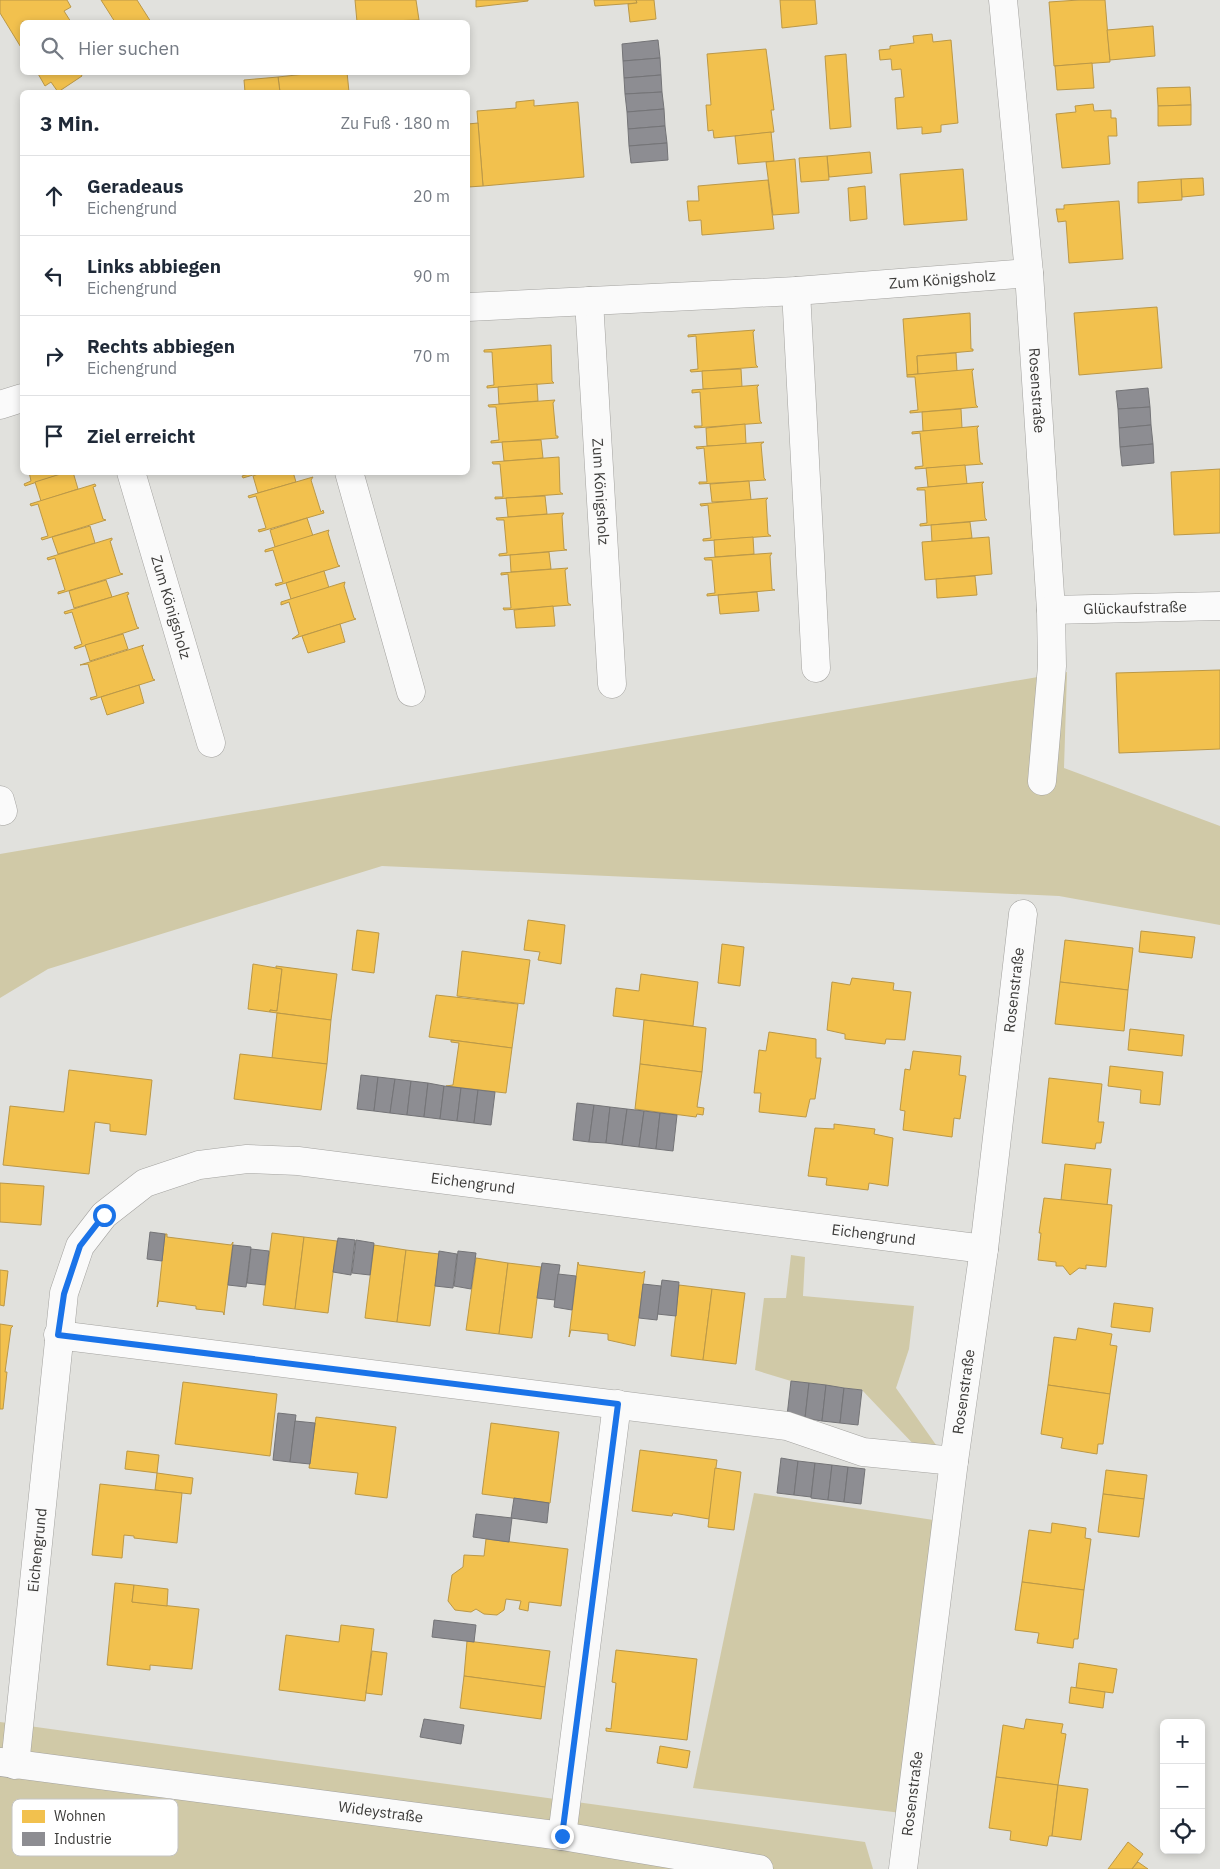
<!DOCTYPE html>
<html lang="de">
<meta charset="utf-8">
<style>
body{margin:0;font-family:"IBM Plex Sans",sans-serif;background:#f6f6f7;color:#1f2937}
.controls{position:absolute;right:15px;bottom:15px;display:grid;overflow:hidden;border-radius:8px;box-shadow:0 2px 8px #0003}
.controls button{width:45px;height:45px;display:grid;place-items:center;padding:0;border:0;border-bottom:1px solid #e0e1e3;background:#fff;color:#1f2937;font:25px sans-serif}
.stop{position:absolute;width:15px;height:15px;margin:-11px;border:4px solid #1a73e8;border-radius:50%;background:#fff}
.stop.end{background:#1a73e8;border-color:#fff;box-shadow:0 1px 5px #0008}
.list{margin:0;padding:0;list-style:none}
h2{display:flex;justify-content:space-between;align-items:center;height:65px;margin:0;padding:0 20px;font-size:21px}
h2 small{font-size:16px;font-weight:400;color:#747a83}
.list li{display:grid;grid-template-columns:32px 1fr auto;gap:15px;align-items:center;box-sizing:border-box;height:80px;padding:0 20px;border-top:1px solid #e0e1e3}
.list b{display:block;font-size:19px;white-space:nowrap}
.list p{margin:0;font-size:16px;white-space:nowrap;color:#747a83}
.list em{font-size:16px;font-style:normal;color:#747a83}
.icon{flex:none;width:28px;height:28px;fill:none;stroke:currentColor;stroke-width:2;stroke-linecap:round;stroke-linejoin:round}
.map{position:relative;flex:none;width:1220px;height:1869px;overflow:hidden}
.search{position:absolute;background:#fff;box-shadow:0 2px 8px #0003;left:20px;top:20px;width:450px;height:55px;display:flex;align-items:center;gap:12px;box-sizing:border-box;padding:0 18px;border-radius:8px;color:#747a83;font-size:19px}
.panel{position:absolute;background:#fff;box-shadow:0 2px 8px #0003;left:20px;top:90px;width:450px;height:385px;border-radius:8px}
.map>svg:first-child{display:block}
.green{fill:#d0c9a7}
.homes{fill:#f2c14e;stroke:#bb9847}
.industry{fill:#8d8d92;stroke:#747477}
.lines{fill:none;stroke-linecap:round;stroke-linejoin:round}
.minor-casing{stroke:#a3a29f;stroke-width:29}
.minor{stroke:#fafafa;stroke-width:28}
.route{stroke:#1a73e8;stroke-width:6}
.labels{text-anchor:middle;stroke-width:5;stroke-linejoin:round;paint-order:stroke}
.street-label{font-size:15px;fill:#3b3a38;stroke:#fff}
.key{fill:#fff;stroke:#c4c4c3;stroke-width:1}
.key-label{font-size:14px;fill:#3b3a38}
</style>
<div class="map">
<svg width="1220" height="1869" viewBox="0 0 1220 1869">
<rect width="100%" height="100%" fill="#e1e1dd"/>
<g class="green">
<path d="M1067,672L1064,768L1220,826V925L1059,896L382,866L48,969L0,998V854Z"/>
<path d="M791,1255L805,1257L803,1296L914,1306L909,1349L896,1388L941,1452L919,1450L862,1390L791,1381L755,1370L764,1298H786Z"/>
<path d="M754,1493L947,1522L910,1814L693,1788Z"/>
<path d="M0,1722L865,1842L873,1869H0Z"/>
</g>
<g class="homes">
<path d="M0,0H67L71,7L64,11L71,22H22V49L0,13Z"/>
<path d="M101,0H137L151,22H115Z"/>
<path d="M355,0H416L419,20L357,22Z"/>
<path d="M476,0H528V1L476,7Z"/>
<path d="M594,0H636L637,3L595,6Z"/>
<path d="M636,0H654L656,19L630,22L628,4L637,3Z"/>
<path d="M780,0H815L817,24L782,28Z"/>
<path d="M1079,0H1105L1110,62L1054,66L1049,2Z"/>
<path d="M1153,26L1155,56L1110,60L1107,30Z"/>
<path d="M932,34L933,42L951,40L958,123L941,125V132L922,134V127L897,129L895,98L904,97L901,69L892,70L891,59L880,60L879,50L890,49V46L914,43L913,36Z"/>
<path d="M766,49L774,110H771L774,132L714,138L713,130L708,131L706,105H711L707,54Z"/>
<path d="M846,54L851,127L830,129L825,56Z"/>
<path d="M1092,63L1094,88L1057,90L1055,66Z"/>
<path d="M37,72H80L82,76L58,92L51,82L45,86Z"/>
<path d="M324,72H347L349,92H280L278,77Z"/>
<path d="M278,77L280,92H245L244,80Z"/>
<path d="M1190,87L1191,105L1158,106L1157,88Z"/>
<path d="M534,100V106L578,102L584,177L483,186L477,111L516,108V102Z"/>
<path d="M1093,104L1094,111L1111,110V118H1116L1117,136H1108L1110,164L1062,168L1056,114L1076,112L1075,106Z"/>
<path d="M1191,105V125L1158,126V106Z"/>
<path d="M478,123L483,186L468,187V124Z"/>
<path d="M771,132L774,161L738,164L735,136Z"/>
<path d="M870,152L872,173L829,177L827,156Z"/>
<path d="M827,156L829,180L801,182L799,158Z"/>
<path d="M795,159L799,213L773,215L766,162Z"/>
<path d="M963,169L967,220L904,225L900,174Z"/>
<path d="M1203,178L1204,195L1182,197L1181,179Z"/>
<path d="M1181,179L1182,200L1138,203V182Z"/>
<path d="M768,180L774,229L702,235L701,220L689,221L687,201H699L698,186Z"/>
<path d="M865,186L867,219L850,221L848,188Z"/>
<path d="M1119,201L1123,259L1069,263L1066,221L1058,222L1056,209H1064V205Z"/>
<path d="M1157,307L1162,368L1079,375L1074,313Z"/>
<path d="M970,313L971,349H973V351L917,356L918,374L907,375L903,319Z"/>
<path d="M755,330L753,332L756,365L758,367L691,372L690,370L698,369L696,336L688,337V335Z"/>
<path d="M551,345L552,381L554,383L487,388V386L494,385L492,352H484V350Z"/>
<path d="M956,353L957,371L918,374L917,356Z"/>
<path d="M741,369L742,387L703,389L702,371Z"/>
<path d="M974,369L972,371L976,405L978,407L910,413V411L918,410L915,377H907V375Z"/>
<path d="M537,384L538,401L499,404L498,387Z"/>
<path d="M759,385L757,387L760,421L762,423L695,428L694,426H702L700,392L692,393V390Z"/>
<path d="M555,400L553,403L556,436H558V438L491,443V441L499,440L496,407H489L488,405Z"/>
<path d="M961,409L962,428L923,431L922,412Z"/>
<path d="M745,424L746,444L707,446L706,428Z"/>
<path d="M979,426L977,428L980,462L983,464L915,469V467L923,466L920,433L912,434V432Z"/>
<path d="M541,440L543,458L504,461L502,442Z"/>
<path d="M764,442L761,444L764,478L766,480L699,484V482H707L704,448L697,449L696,447Z"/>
<path d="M559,457L560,492L563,494L495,499V497H503L500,464H493L492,462Z"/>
<path d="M965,465L967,484L928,487L926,468Z"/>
<path d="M1220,469V533L1174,535L1171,472Z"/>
<path d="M29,472H67L25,486L24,484L31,481Z"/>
<path d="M67,472H73L78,489L41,501L35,482Z"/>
<path d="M249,472H263L243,478L242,476L249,474Z"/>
<path d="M263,472H293L296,482L258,493L253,476Z"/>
<path d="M313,477L311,480L321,512L323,510L324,513L259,532L258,530L266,528L256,496L249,498L248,496Z"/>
<path d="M749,481L751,500L712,502L710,484Z"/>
<path d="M984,482L982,484L985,518L987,520L920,526V524L927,523L925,490H917V488Z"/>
<path d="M95,484L96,486L93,487L103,519L106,520L42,540L41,538L48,536L38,504L31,506L30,504Z"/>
<path d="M545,496L547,514L508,517L506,498Z"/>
<path d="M768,498L766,500L768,534L771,536L703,541V539L711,538L708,505L701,506L700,504Z"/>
<path d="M564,513L562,516L564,549L567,550L499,556V554L507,553L504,520H497L496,518Z"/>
<path d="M307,518L313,536L275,547L270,530Z"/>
<path d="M970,522L972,538L932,542L931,525Z"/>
<path d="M90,526L95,543L58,554L52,537Z"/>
<path d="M329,530L328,533L338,565L340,566L276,586L275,584L283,582L273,550L265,552V550Z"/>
<path d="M753,537L754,554L715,557L714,540Z"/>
<path d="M989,537L992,574L925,580L922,542Z"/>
<path d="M112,538V540L110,541L120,573L123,574L58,594V592L65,590L55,558L48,560L47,558Z"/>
<path d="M549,552L551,569L511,572L510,555Z"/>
<path d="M772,553L770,556L772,589L775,590L707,596V594L715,593L712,560H705L704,558Z"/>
<path d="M568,568L565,570L568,603L571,605L504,610L503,608H511L508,574L501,575V573Z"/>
<path d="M324,571L329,588L291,599L286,583Z"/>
<path d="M975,576L977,595L937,598L936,579Z"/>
<path d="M106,580L112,597L74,608L69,591Z"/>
<path d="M345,582L344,586L354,618L356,619L292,639L299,634L289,602L281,605V602Z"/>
<path d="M128,592L129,594L127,595L137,627L139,628L75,649L74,647L82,644L72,612L65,614L64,612Z"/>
<path d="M757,592L759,611L720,614L718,595Z"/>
<path d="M553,606L555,626L516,628L514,610Z"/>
<path d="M340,624L345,642L308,653L302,636Z"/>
<path d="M123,634L128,649L90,661L85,645Z"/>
<path d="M144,645L142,647L153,679L155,680L91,700L90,698L97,696L88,664L80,665Z"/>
<path d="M1220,670V749L1119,753L1116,673Z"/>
<path d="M139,685L144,703L107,715L101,697Z"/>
<path d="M528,920L565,925L561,964L538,960L540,952L524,950Z"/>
<path d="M357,930L379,933L374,973L352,970Z"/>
<path d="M1141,931L1195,937L1192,958L1139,952Z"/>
<path d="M1065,940L1133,948L1128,990L1060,982Z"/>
<path d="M722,944L744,947L740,986L718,983Z"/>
<path d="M462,951L530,960L524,1004L457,996Z"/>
<path d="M253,964L282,969L277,1011L270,1010V1012L248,1009Z"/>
<path d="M276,966L337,974L331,1020L270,1012V1010L277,1011L282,969L276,968Z"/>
<path d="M641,974L698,982L693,1026L613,1016L616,988L639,991Z"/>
<path d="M852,978L894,983L893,990L911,992L905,1040L886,1039L885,1044L845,1039V1034L827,1030L832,982L850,985Z"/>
<path d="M1060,982L1128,990L1124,1031L1055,1024Z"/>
<path d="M436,995L518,1004L512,1048L429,1037Z"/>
<path d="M277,1013L331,1020L327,1064L272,1058Z"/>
<path d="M644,1020L706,1028L702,1072L640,1064Z"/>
<path d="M1130,1029L1184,1035L1182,1056L1128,1050Z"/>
<path d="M769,1032L816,1039V1058H821L815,1099H810L806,1117L759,1112L761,1093H754L759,1050L766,1051Z"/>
<path d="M451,1040L512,1048L506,1093L446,1086L453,1085L459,1043L451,1042Z"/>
<path d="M913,1051L961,1056L959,1075L966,1076L960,1119L954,1118L952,1137L903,1130L905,1111L900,1110L905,1069L910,1070Z"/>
<path d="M240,1054L327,1064L321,1110L234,1099Z"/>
<path d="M640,1064L702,1072L697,1107L704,1108L703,1115L697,1114L696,1117L635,1109Z"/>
<path d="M1110,1066L1163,1072L1160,1105L1140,1103L1141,1090L1108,1086Z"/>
<path d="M69,1070L152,1080L146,1135L110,1131V1124L95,1122L89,1174L3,1165L10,1106L64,1112Z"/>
<path d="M1049,1078L1102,1084L1098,1122H1104L1101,1143H1096L1095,1149L1042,1143Z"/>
<path d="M834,1124L875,1129L874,1134L893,1138L888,1186L869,1183L868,1190L826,1185L827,1178L808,1176L815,1128L834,1129Z"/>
<path d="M1065,1164L1111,1169L1107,1205L1061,1200Z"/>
<path d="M0,1183L44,1186L41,1225L0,1222Z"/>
<path d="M1044,1198L1112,1205L1106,1267L1086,1265V1269L1079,1268L1070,1275L1063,1266H1056V1262L1038,1260L1041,1233H1039Z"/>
<path d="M272,1233L304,1237L295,1309L263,1305Z"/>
<path d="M165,1234H167V1237L231,1245L233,1242L224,1315L223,1312L196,1309V1306L159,1301L157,1307Z"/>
<path d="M304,1237L337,1241L328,1313L295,1309Z"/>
<path d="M374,1245L406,1250L397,1322L365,1318Z"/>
<path d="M406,1250L439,1254L430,1326L397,1322Z"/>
<path d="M476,1258L508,1263L499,1334L466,1330Z"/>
<path d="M578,1262L579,1265L642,1273L645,1271L635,1346L608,1340V1334L571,1330L569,1337Z"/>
<path d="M508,1263L541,1267L532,1338L499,1334Z"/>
<path d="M0,1270L8,1271L4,1306L0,1305Z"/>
<path d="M679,1285L712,1289L703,1360L671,1356Z"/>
<path d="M712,1289L745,1293L736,1364L703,1360Z"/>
<path d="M1114,1303L1153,1308L1150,1332L1111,1327Z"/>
<path d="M0,1324L13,1326L11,1328L5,1372H7L3,1409H0Z"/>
<path d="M1078,1328L1112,1334L1110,1345L1117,1346L1110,1394L1048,1385L1054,1337L1076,1340Z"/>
<path d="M183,1382L277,1394L270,1456L175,1444Z"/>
<path d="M1048,1385L1110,1394L1103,1444H1098L1097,1454L1061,1448L1063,1438L1041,1434Z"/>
<path d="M316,1417L396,1427L387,1498L355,1494L358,1473L309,1468Z"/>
<path d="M491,1423L559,1432L550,1503L482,1494Z"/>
<path d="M640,1450L717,1460L709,1519L673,1513L672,1516L632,1511Z"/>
<path d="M127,1451L159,1455L157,1473L125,1469Z"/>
<path d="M715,1468L741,1472L734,1530L708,1527Z"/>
<path d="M1106,1470L1147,1475L1144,1499L1103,1494Z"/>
<path d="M157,1473L193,1478L191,1494L155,1490Z"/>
<path d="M100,1484L182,1493L177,1543L134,1538V1536L124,1535L122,1558L92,1555Z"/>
<path d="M1103,1494L1144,1499L1139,1537L1098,1532Z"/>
<path d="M1052,1523L1086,1528L1085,1538L1091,1539L1084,1590L1022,1582L1029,1530L1051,1533Z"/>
<path d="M486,1539L568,1549L561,1606L529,1602L528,1611L519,1609L521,1601L506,1599L504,1610L497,1615L484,1614L476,1609L471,1612L455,1610L448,1601L452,1575L463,1567L464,1555L484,1556Z"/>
<path d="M1022,1582L1084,1590L1078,1639H1074L1073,1648L1037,1643L1039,1633L1015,1630Z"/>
<path d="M115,1583L134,1585L132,1602L199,1609L192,1669L150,1665V1670L107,1665Z"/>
<path d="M134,1585L168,1589L167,1606L132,1602Z"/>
<path d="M341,1625L374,1629L365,1701L279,1690L286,1635L339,1642Z"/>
<path d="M467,1641L550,1651L545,1687L464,1676Z"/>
<path d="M616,1650L697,1659L687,1740L606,1731V1728L611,1729L616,1683L612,1682Z"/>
<path d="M372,1651L387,1653L382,1695L366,1693Z"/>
<path d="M1079,1663L1117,1669L1113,1693L1076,1688Z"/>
<path d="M464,1676L545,1687L541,1719L460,1708Z"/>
<path d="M1071,1687L1105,1692L1103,1708L1069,1703Z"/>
<path d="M1026,1719L1063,1724L1061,1733L1066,1734L1058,1785L996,1777L1003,1725L1024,1729Z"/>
<path d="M660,1746L690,1751L687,1768L657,1763Z"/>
<path d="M996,1777L1058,1785L1052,1836H1049L1047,1846L1010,1840L1011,1831L989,1828Z"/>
<path d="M1058,1785L1088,1789L1081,1840L1052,1836Z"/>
<path d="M1128,1842L1143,1854L1132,1869H1108Z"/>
<path d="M1138,1862L1148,1869H1132Z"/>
</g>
<g class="industry">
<path d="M658,40L660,58L623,61L622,44Z"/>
<path d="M660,58L661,75L624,78L623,61Z"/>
<path d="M661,75L662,92L625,94L624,78Z"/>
<path d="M662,92L664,109L627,112L625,94Z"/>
<path d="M664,109L665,126L628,129L627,112Z"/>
<path d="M665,126L667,143L629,146L628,129Z"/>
<path d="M667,143L668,160L631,163L629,146Z"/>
<path d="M1148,388L1150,407L1118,409L1116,391Z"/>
<path d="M1150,407L1151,425L1119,428L1118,409Z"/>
<path d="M1151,425L1153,444L1120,447L1119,428Z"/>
<path d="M1153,444L1154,463L1122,466L1120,447Z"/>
<path d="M361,1075L378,1077L374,1111L357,1109Z"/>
<path d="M378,1077L395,1079L390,1113L374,1111Z"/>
<path d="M395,1079L411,1081L407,1115L390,1113Z"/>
<path d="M411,1081L428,1083L424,1117L407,1115Z"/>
<path d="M428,1083L444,1086L440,1119L424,1117Z"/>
<path d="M444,1086L461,1088L457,1121L440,1119Z"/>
<path d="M461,1088L478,1090L474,1123L457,1121Z"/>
<path d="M478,1090L495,1092L491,1125L474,1123Z"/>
<path d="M577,1103L594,1105L589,1142L573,1140Z"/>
<path d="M594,1105L610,1107L606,1143L589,1142Z"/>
<path d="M610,1107L627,1109L622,1145L606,1143Z"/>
<path d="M627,1109L644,1111L639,1147L622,1145Z"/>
<path d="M644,1111L660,1113L656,1149L639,1147Z"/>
<path d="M660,1113L677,1115L673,1151L656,1149Z"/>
<path d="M150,1232L165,1234L162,1261L147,1259Z"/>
<path d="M338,1238L355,1240L351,1275L333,1272Z"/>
<path d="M356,1240L374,1243L370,1275L352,1273Z"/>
<path d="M233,1245L251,1247L246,1287L228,1285Z"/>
<path d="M251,1249L269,1251L265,1285L247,1283Z"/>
<path d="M439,1251L457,1254L453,1288L435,1286Z"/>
<path d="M458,1251L476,1253L471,1289L454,1286Z"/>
<path d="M542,1263L560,1265L555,1300L537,1298Z"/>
<path d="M558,1274L576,1276L572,1310L554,1307Z"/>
<path d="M662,1280L679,1282L676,1316L657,1314Z"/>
<path d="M643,1284L661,1286L657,1320L639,1318Z"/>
<path d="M791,1381L809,1383L805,1418L787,1416Z"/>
<path d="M809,1383L826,1385L822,1421L805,1418Z"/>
<path d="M826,1385L844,1388L840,1423L822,1421Z"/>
<path d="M844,1388L862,1390L858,1425L840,1423Z"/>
<path d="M278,1413L296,1415L290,1462L273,1460Z"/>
<path d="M295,1421L315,1423L310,1464L290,1462Z"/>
<path d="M781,1458L798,1461L794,1495L777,1493Z"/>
<path d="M798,1461L815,1463L811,1497L794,1495Z"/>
<path d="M815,1463L832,1465L828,1500L811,1498Z"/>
<path d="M832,1465L848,1467L844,1502L828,1500Z"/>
<path d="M848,1467L865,1469L861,1504L844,1502Z"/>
<path d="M514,1498L549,1503L547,1523L511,1518Z"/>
<path d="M476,1514L512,1518L509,1542L473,1537Z"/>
<path d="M434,1620L476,1625L474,1642L432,1637Z"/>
<path d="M424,1719L464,1725L461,1744L420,1737Z"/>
</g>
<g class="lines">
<g class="minor-casing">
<g id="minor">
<path id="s1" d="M1003,0L1029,273L1051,610L1052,666L1042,781"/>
<path d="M796,291L816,668"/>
<path id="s2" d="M589,301L612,684"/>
<path id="s3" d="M468,307L796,291L1029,273"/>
<path d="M0,405L22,398"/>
<path id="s4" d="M131,472L211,743"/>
<path d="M349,472L411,692"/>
<path id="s5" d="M1051,610L1220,606"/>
<path d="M0,800L3,811"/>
<path d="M58,1335L787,1426L863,1452L954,1461"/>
<path id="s6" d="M0,1762L562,1836L759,1869"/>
<path id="s7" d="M15,1765L64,1293L80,1246L104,1215L145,1183L199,1165L247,1159L298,1161L984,1249"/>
<path d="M562,1836L617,1404"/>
<path id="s8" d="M903,1869L954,1461L984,1249L1023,914"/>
</g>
</g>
<use href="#minor" class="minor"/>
</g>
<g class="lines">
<path class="route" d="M104,1215L80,1246L64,1294L58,1335L618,1404L562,1836"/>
</g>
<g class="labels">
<g class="street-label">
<text dy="5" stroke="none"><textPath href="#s3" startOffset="475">Zum Königsholz</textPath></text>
<text dy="5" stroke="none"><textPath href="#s1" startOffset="392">Rosenstraße</textPath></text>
<text dy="5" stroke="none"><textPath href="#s2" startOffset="191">Zum Königsholz</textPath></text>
<text dy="5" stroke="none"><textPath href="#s4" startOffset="141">Zum Königsholz</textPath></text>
<text dy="5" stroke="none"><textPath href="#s5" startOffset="84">Glückaufstraße</textPath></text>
<text dy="5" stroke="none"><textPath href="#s8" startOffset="886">Rosenstraße</textPath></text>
<text dy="5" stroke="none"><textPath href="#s7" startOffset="948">Eichengrund</textPath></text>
<text dy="5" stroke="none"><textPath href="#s7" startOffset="1352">Eichengrund</textPath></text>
<text dy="5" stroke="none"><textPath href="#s8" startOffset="481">Rosenstraße</textPath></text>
<text dy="5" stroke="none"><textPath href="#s7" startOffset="216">Eichengrund</textPath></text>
<text dy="5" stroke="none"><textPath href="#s8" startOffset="76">Rosenstraße</textPath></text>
<text dy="5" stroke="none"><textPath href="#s6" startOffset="384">Wideystraße</textPath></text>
</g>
</g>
<rect x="12" y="1799" width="166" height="57" rx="8" class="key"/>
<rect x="22" y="1810" width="23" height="13" fill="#f2c14e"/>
<rect x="22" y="1832" width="23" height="14" fill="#8d8d92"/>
<g class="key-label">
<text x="54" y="1821">Wohnen</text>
<text x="54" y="1844">Industrie</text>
</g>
</svg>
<div class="controls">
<button>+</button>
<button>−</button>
<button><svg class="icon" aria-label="locate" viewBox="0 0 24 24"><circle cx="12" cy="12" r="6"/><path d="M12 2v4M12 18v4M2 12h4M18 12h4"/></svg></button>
</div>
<div class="stop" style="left:104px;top:1215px"></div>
<div class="stop end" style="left:562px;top:1836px"></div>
<div class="search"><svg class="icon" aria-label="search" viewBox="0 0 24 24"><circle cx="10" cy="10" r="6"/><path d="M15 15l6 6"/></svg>Hier suchen</div>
<section class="panel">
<h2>3 Min.<small>Zu Fuß · 180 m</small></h2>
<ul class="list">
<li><svg class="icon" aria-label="ahead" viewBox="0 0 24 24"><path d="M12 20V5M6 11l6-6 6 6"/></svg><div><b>Geradeaus</b><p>Eichengrund</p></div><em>20 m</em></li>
<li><svg class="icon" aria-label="left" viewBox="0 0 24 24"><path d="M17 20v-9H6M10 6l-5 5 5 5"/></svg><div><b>Links abbiegen</b><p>Eichengrund</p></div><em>90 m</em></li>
<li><svg class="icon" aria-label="right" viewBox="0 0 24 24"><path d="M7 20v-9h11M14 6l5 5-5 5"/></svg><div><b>Rechts abbiegen</b><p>Eichengrund</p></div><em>70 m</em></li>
<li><svg class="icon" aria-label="arrive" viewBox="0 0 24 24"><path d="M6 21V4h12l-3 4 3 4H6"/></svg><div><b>Ziel erreicht</b></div></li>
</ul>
</section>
</div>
